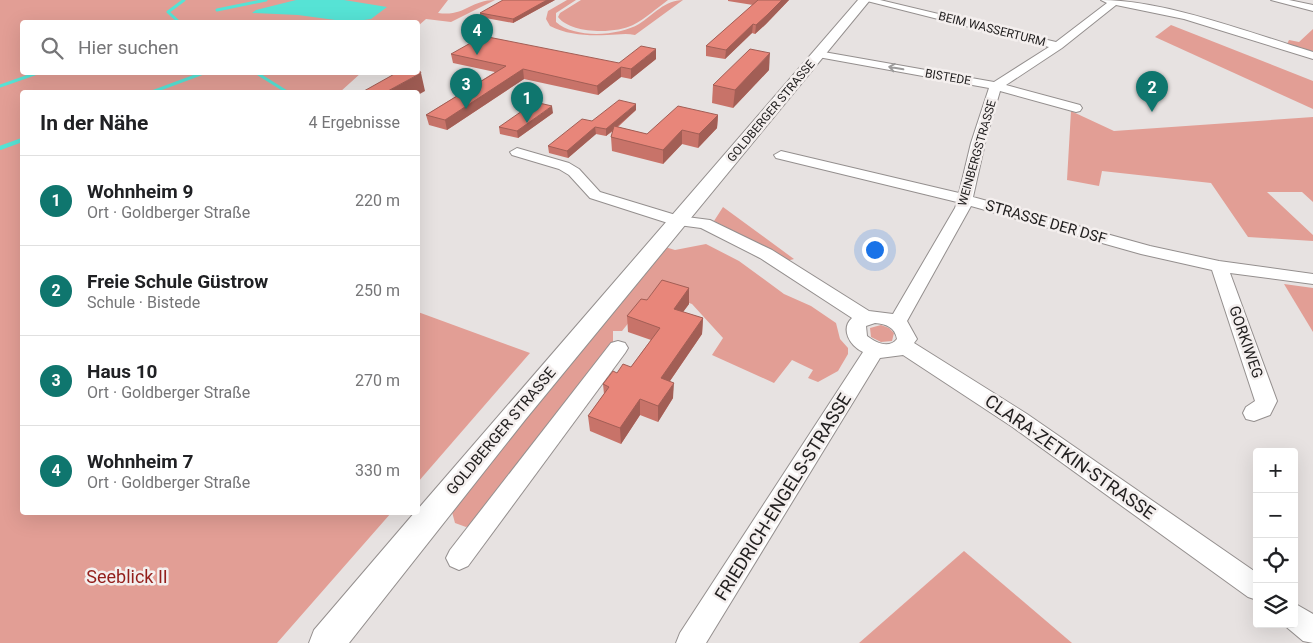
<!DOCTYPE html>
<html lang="de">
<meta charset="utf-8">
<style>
body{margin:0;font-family:Roboto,sans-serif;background:#f6f6f6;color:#202124}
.controls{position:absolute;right:15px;bottom:15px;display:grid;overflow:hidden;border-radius:5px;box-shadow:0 5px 20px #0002}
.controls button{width:45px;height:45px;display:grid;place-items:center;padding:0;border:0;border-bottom:1px solid #e0e0e0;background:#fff;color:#202124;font:25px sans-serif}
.you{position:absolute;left:874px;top:249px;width:18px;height:18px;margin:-12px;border:4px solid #fff;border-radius:50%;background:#1a73e8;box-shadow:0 0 0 8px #1a73e833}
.badge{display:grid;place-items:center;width:32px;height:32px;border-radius:50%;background:#0f766e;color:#fff;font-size:16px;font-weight:700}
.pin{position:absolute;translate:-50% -41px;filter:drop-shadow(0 1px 2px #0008)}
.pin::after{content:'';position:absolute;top:26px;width:18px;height:15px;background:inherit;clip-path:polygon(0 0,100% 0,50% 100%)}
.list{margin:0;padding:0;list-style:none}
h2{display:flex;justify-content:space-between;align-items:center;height:65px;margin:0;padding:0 20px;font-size:21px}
h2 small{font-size:16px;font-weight:400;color:#757577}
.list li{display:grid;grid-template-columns:32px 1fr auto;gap:15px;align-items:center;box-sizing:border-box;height:90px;padding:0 20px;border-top:1px solid #e0e0e0}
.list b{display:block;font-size:19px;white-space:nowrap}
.list p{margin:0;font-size:16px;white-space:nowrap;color:#757577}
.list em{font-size:16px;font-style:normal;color:#757577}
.icon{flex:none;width:28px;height:28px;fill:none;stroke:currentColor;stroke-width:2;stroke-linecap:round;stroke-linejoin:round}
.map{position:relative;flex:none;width:1313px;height:643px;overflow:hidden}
.search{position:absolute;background:#fff;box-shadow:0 5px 20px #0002;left:20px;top:20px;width:400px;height:55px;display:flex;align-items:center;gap:12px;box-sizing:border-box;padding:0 18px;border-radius:5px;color:#757577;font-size:19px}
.panel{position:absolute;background:#fff;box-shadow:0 5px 20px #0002;left:20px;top:90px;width:400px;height:425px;border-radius:5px}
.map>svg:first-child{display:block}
.green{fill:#e29e95}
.water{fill:#56e3d5}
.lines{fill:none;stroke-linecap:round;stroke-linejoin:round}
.stream-far1{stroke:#56e3d5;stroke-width:3}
.stream{stroke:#56e3d5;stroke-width:4}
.minor-casing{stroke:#948f8e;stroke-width:2}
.major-casing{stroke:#948f8e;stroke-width:2}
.minor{fill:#fff;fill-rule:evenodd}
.major{fill:#fff;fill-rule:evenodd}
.wall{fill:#c87369}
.shaded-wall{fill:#a25e55}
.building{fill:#e8867a;stroke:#a25e55}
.oneway{stroke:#9c9b9b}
.labels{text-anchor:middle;stroke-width:5;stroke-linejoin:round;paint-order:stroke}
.far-street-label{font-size:12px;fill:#232121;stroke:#f4efee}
.street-label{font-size:15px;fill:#232121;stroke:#f4efee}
.near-street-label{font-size:18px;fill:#232121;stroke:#f4efee}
.near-park-label{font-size:18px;fill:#931f1b;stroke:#f4efee}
</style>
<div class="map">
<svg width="1313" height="643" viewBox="0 0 1313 643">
<rect width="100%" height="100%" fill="#e7e2e1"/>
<g class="green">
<path d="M0,0H448L438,13C465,17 470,0 495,0L451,22L426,19L418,26V22H22V72L361,73L340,92H22V512L391,513L277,643H0Z"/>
<path d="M567,0H576L556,13V22C575,39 619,36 639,24C653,15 665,0 683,0L635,35C625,33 617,35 607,35C588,36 568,35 550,26L546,19L548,11Z"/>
<path d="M581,0H668C657,8 645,19 633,25C615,34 571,34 558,17L560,13Z"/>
<path d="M1171,25L1313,81V109L1155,37Z"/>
<path d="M1313,29V53L1287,44L1289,40L1299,42Z"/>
<path d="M1071,111L1114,131L1313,117V202L1302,192H1267L1313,235V241L1248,237L1211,183L1102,171L1099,186L1067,180Z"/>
<path d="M723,207L794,259L783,262L765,248L714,221Z"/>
<path d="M706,244L739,261L784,294L811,306L836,323L840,339L848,348V354L838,371L818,382L808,378L813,370L792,360L774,383L712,355L723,338L692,304L654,291L622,331H613V345L476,522L466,527L455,523L452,512L459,498L665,247L675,250Z"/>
<path d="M1284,284L1313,288V332Z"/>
<path d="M418,312L530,353L418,482Z"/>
<path d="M881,325L889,328L894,333L892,341L881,342L871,337L870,328Z"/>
<path d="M964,551L1072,643H859Z"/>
</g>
<path class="water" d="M296,0H344L387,7L371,19L350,22L298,15L252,13L256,10Z"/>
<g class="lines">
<g class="stream-far1">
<path d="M217,10L266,0"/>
<path d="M179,22L168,12L184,0"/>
<path d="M255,72L287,92"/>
<path d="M0,86L40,72"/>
<path d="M152,92L206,72"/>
</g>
<path class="stream" d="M0,148L22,140"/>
<g class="minor-casing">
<g id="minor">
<path d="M863,0H880L1056,42L1107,3L1101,0C1165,0 1250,33 1313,52V59L1184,19L1116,5L1062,48L1006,85L1080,105L1082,108L1080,111L1076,112L1000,91L985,143L973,197L1150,246L1219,261L1313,274V284L1230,273L1277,401L1270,415L1254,421L1246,419L1243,413L1246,407L1255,401L1212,270L1141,254L971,206L907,321L917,339L914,343L1027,414L1257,573V600L1248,597L1011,426L903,355L880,358L706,643H676L680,633L863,352C850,346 840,329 852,318L760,258L701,228L671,224L590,198L569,175L559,169L512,155L510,152L517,148L569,163L579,169L600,192L679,216L710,220L772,250L869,311L893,314L955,208L957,202L776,158L774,155L781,151L959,193L971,143L989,88L818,57L813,54L818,51L994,82L1049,47ZM875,323C886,324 895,327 897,339C889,349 876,343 867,336L866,326Z"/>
<path d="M1271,0H1289L1313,5V11Z"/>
<path d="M618,341L625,343L628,348L625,353L468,566L459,570L450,566L446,558L450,550L611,343Z"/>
<path d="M1294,603L1313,614V643L1303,641L1284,625L1294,624Z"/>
</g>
</g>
<g class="major-casing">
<path id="major" d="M858,0H870L525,420L349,643H309L314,630L415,512H418V509Z"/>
</g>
<use href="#minor" class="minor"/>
<use href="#major" class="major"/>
</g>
<g class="wall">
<path d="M555,0L513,23L480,17V13Z"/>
<path d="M728,0H789L766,24L755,34L752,33L725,59L706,56V46L753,5L728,1Z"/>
<path d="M451,54L619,63L656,59L631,79L621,77L598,95L524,79L447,130L429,125L426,115L495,72L453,63Z"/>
<path d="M769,70L733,108L712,103L713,85Z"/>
<path d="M636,110L618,127L647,134L718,115L717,128L698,148L682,144L663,164L612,151L611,137L613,131L606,136L596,134L568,158L549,153L548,146L592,121Z"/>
<path d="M553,113L518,138L500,134L499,127Z"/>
<path d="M689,288V304L683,312L703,318L702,334L670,381L673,398L658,422L640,415L621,444L590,431L588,416L604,394L603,384L617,373L631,367L651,340L628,332L627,316L647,300Z"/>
</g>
<g class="shaded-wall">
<path d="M547,0H555L513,23V19Z"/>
<path d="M782,0H789L766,24L755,34L756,25Z"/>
<path d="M753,24L752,33L725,59L726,50Z"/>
<path d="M656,49V59L631,79V69Z"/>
<path d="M770,53L769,70L733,108L735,90Z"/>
<path d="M621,67V77L598,95L597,86Z"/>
<path d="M523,69L524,79L447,130L445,120Z"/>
<path d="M421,73L425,91L418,95V92H386Z"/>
<path d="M636,104V110L606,136V129Z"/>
<path d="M552,106L553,113L518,138L517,131Z"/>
<path d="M718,115L717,128L698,148L699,134Z"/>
<path d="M595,127L596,134L568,158L567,151Z"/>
<path d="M682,130V144L663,164V150Z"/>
<path d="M689,288V304L674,324V309Z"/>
<path d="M703,318L702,334L661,394V378Z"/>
<path d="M674,383L673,398L658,422V406Z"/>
<path d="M640,399V415L621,444L620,428Z"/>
</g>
<g class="building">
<path d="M503,0H547L513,19L480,13Z"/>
<path d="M758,0H782L767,15L756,25L753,24L726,50L706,46Z"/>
<path d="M483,36L619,63L641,46L656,49L631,69L621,67L597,86L523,69L445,120L426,115L506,66L451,54Z"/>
<path d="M750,49L770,53L735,90L713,85Z"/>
<path d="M418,68L421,73L386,92H372L364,91L398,72H418Z"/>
<path d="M619,100L636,104L606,129L595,127L567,151L548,146L582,119L592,121Z"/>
<path d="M535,102L552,106L517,131L499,127Z"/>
<path d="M678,106L718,115L699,134L682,130L663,150L611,137L614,126L647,134Z"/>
<path d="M662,280L689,288L674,309L703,318L661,378L674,383L658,406L640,399L620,428L588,416L609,387L603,384L610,375L613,371L617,373L623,364L631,367L660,328L627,316L641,299L647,300Z"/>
</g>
<defs><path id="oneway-shaft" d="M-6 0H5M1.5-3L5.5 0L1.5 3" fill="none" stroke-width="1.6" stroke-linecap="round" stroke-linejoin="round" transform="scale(1.25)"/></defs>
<use class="oneway" href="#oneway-shaft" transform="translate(896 68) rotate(-170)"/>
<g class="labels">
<g class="far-street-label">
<text transform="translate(992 29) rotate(14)" y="4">BEIM WASSERTURM</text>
<text transform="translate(948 77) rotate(10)" y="4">BISTEDE</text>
<text transform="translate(771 111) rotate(-50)" y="4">GOLDBERGER STRASSE</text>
<text transform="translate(977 153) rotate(-74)" y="4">WEINBERGSTRASSE</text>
</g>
<g class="street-label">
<text transform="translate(1046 222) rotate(16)" y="5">STRASSE DER DSF</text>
<text transform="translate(1246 342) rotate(71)" y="5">GORKIWEG</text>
<text transform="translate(501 431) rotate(-50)" y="5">GOLDBERGER STRASSE</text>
</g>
<g class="near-street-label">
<text transform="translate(1070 457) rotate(35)" y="6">CLARA-ZETKIN-STRASSE</text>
<text transform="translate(783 497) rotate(-58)" y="6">FRIEDRICH-ENGELS-STRASSE</text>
</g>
<g class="near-park-label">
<text x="127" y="583">Seeblick II</text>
</g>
</g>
</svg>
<div class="controls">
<button>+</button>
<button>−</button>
<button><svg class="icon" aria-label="locate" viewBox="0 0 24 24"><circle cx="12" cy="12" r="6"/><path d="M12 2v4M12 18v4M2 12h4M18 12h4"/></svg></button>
<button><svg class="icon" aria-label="layers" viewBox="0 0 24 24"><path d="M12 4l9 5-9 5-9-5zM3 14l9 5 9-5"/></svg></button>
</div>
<div class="you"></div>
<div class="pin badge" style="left:527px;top:123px">1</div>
<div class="pin badge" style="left:1152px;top:112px">2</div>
<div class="pin badge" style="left:466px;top:109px">3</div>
<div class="pin badge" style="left:477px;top:55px">4</div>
<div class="search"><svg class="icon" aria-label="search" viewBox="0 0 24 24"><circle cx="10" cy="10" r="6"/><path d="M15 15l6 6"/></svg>Hier suchen</div>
<section class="panel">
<h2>In der Nähe<small>4 Ergebnisse</small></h2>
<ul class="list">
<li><span class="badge">1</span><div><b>Wohnheim 9</b><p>Ort · Goldberger Straße</p></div><em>220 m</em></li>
<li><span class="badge">2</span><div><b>Freie Schule Güstrow</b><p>Schule · Bistede</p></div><em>250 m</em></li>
<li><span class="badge">3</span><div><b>Haus 10</b><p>Ort · Goldberger Straße</p></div><em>270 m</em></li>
<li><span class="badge">4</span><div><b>Wohnheim 7</b><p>Ort · Goldberger Straße</p></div><em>330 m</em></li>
</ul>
</section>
</div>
